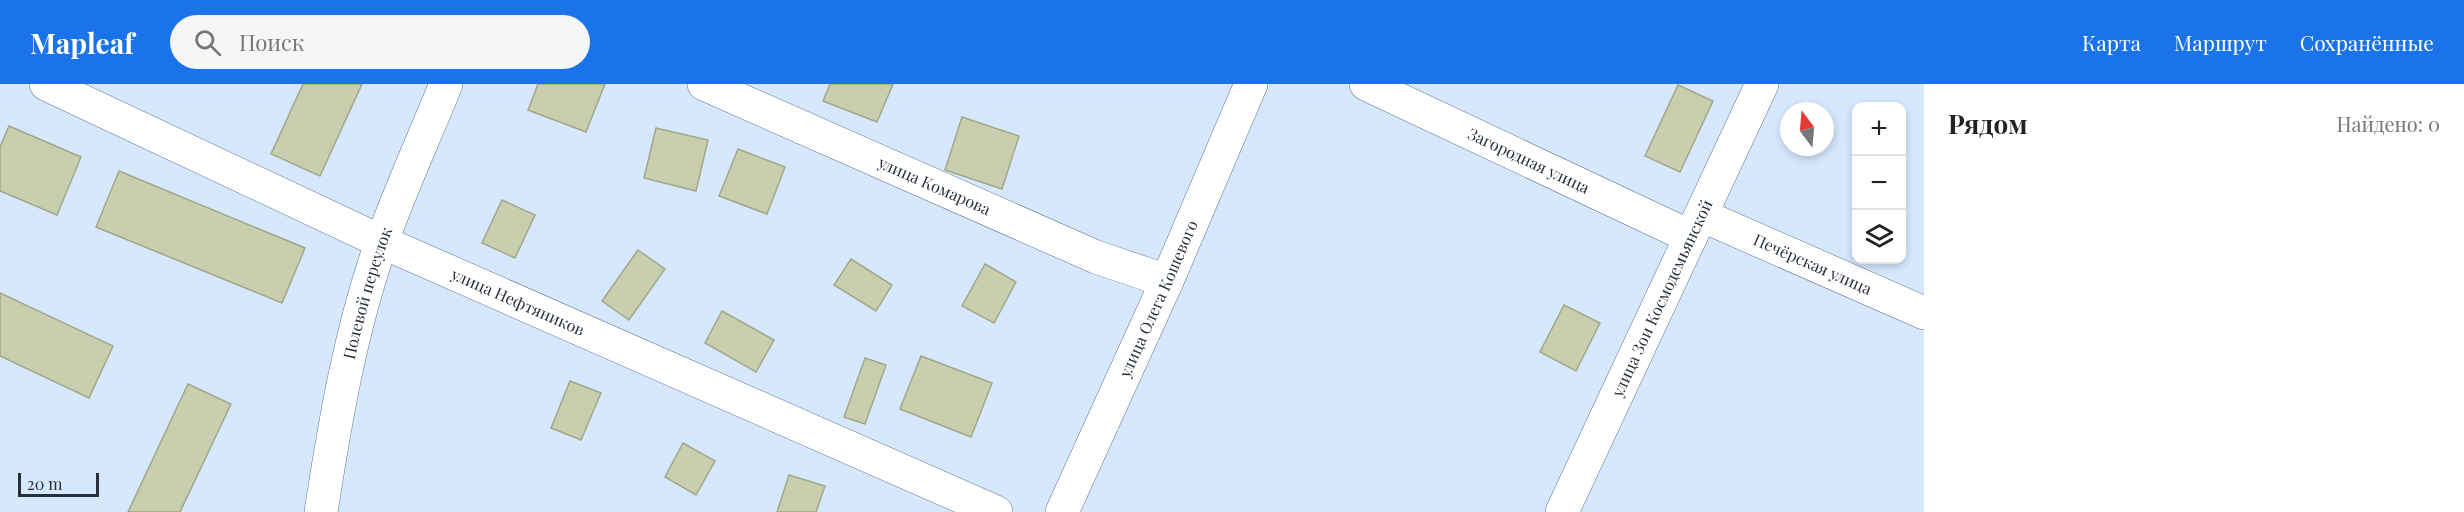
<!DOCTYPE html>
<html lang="ru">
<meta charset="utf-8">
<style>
body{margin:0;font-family:"Playfair Display",serif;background:#f6f6f6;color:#222}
.controls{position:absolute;right:18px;top:18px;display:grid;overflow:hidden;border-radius:12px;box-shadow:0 3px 9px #0003}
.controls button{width:54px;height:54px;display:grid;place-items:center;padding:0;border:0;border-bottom:2px solid #e0e0e0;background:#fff;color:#222;font:30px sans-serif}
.compass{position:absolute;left:1780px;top:18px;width:54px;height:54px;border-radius:50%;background:#fff;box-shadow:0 3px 9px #0003;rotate:344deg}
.scale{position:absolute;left:18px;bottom:15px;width:81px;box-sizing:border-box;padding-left:6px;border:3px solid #272f3a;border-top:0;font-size:16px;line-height:21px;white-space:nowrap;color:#272f3a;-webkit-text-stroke:4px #d6e8fe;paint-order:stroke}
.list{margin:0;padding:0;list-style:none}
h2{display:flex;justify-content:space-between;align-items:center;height:78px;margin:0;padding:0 24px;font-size:26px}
h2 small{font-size:20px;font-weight:400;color:#767676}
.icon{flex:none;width:33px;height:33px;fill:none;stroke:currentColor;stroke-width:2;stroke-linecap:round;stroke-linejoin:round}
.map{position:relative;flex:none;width:1924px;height:428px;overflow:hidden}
header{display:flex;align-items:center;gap:36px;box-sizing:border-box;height:84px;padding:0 30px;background:#1a73e8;color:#fff}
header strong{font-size:28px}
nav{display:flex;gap:33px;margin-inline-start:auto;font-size:21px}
.search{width:420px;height:54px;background:#f6f6f6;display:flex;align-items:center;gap:15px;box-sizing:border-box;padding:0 21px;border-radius:33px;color:#767676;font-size:22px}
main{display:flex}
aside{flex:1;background:#fff}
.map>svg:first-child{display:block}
.building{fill:#c9ceae;stroke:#a2a788;stroke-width:1.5}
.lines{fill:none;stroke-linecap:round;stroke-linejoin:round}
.minor-casing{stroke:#5f738b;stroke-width:34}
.minor{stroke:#fff;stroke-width:33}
.labels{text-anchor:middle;stroke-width:6;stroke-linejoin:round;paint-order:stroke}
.street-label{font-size:16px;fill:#272f3a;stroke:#d6e8fe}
</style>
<header>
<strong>Mapleaf</strong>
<div class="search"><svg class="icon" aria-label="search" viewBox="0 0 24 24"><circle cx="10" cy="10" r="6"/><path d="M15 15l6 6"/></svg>Поиск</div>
<nav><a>Карта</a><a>Маршрут</a><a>Сохранённые</a></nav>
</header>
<main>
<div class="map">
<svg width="1924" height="428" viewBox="0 0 1924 428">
<rect width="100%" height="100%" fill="#d6e8fe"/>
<g class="building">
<path d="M303,0H362L320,92L271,70Z"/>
<path d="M538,0H605L586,48L528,26Z"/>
<path d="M830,0H893L877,38L823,17Z"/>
<path d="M1678,1L1713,17L1680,88L1645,72Z"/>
<path d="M962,33L1019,52L1002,105L945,86Z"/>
<path d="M9,42L81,73L57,131L0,107V63Z"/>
<path d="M656,44L708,56L696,107L644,94Z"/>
<path d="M738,65L785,83L767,130L719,112Z"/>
<path d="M119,87L305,164L282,219L96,143Z"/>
<path d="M502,116L535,131L515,174L482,159Z"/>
<path d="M638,166L665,185L629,236L602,217Z"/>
<path d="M851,175L892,201L876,227L834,201Z"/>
<path d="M985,180L1016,198L994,239L962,222Z"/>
<path d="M0,209L113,262L89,314L0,272Z"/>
<path d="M1564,221L1600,239L1576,287L1540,268Z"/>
<path d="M722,227L774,256L756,288L705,259Z"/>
<path d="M921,272L992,299L971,353L900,325Z"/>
<path d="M865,274L886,281L865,340L844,333Z"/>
<path d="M570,297L601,309L581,356L551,344Z"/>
<path d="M188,300L231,320L180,428H128Z"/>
<path d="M683,359L715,377L696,411L665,393Z"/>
<path d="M789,391L825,402L816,428H777Z"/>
</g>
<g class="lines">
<g class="minor-casing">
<g id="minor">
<path id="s1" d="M46,0L382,158L996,428"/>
<path id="s2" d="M704,0L1096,173L1167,197"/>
<path id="s3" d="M1366,0L1691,153"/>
<path id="s4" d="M1701,131L1924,229"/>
<path id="s5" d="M321,428C335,337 351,244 382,157C401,104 425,52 446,0"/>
<path id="s6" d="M1062,428L1167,197L1251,0"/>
<path id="s7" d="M1562,428L1762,0"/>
</g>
</g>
<use href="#minor" class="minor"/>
</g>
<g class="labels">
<g class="street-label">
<text dy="6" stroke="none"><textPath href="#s3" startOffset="180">Загородная улица</textPath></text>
<text dy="6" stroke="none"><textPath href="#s2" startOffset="252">улица Комарова</textPath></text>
<text dy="6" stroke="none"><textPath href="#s4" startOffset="122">Печёрская улица</textPath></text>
<text dy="6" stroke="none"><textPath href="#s5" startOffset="224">Полевой переулок</textPath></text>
<text dy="6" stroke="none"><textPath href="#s7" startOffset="236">улица Зои Космодемьянской</textPath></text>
<text dy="6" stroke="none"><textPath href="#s6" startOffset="234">улица Олега Кошевого</textPath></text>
<text dy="6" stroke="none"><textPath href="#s1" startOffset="520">улица Нефтяников</textPath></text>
</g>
</g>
</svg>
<div class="controls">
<button>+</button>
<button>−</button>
<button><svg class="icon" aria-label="layers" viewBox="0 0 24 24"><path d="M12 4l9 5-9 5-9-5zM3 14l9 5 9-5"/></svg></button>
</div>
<svg class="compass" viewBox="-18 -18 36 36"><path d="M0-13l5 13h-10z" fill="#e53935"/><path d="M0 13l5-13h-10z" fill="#767676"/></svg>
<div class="scale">20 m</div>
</div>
<aside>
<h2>Рядом<small>Найдено: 0</small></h2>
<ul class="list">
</ul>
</aside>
</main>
